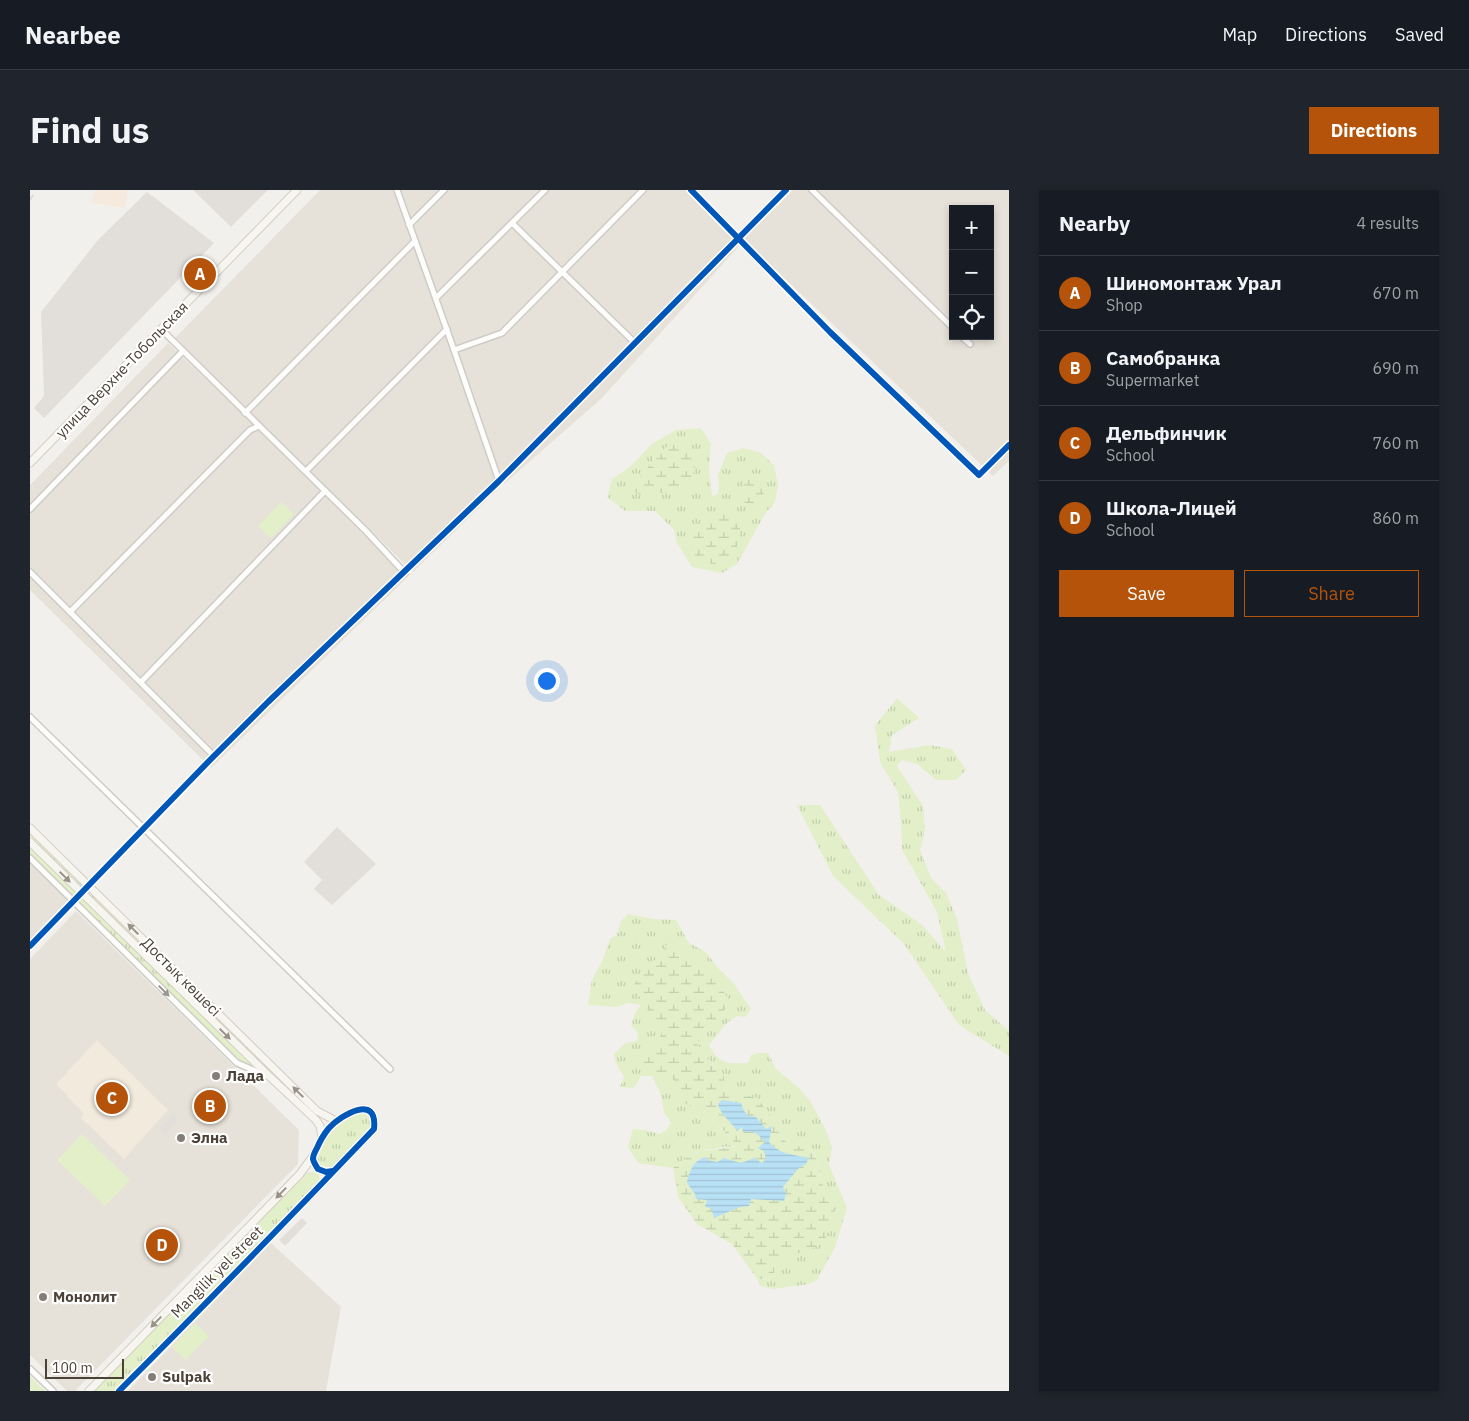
<!DOCTYPE html>
<meta charset="utf-8">
<style>
body{margin:0;font-family:"IBM Plex Sans",sans-serif;background:#20242c;color:#f1f3f6}
.controls{position:absolute;right:15px;top:15px;display:grid;overflow:hidden;border-radius:0px;box-shadow:0 2px 8px #0003}
.controls button{width:45px;height:45px;display:grid;place-items:center;padding:0;border:0;border-bottom:1px solid #363941;background:#171b24;color:#f1f3f6;font:25px sans-serif}
.scale{position:absolute;left:15px;bottom:12px;width:79px;box-sizing:border-box;padding-left:5px;border:2px solid #4b4136;border-top:0;font-size:14px;line-height:18px;white-space:nowrap;color:#4b4136;-webkit-text-stroke:4px #fff;paint-order:stroke}
.you{position:absolute;left:516px;top:490px;width:18px;height:18px;margin:-12px;border:4px solid #fff;border-radius:50%;background:#1a73e8;box-shadow:0 0 0 8px #1a73e833}
.badge{display:grid;place-items:center;width:32px;height:32px;border-radius:50%;background:#b45309;color:#fff;font-size:16px;font-weight:700}
.pin{position:absolute;translate:-50% -50%;border:2px solid #fff;box-shadow:0 1px 5px #0006}
.list{margin:0;padding:0;list-style:none}
h2{display:flex;justify-content:space-between;align-items:center;height:65px;margin:0;padding:0 20px;font-size:21px}
h2 small{font-size:16px;font-weight:400;color:#9ea1a6}
.list li{display:grid;grid-template-columns:32px 1fr auto;gap:15px;align-items:center;box-sizing:border-box;height:75px;padding:0 20px;border-top:1px solid #363941}
.list b{display:block;font-size:19px;white-space:nowrap}
.list p{margin:0;font-size:16px;white-space:nowrap;color:#9ea1a6}
.list em{font-size:16px;font-style:normal;color:#9ea1a6}
.actions{display:flex;gap:10px;padding:15px 20px}
.actions a{flex:1;padding:11px 0;border:1px solid #b45309;border-radius:0px;text-align:center;font-size:18px;color:#b45309}
.actions .main{background:#b45309;color:#fff}
.icon{flex:none;width:28px;height:28px;fill:none;stroke:currentColor;stroke-width:2;stroke-linecap:round;stroke-linejoin:round}
.map{position:relative;flex:none;width:979px;height:1201px;overflow:hidden;border-radius:0px}
header{display:flex;align-items:center;gap:30px;box-sizing:border-box;height:70px;padding:0 25px;background:#171b24;border-bottom:1px solid #363941}
header strong{font-size:24px}
nav{display:flex;gap:28px;margin-inline-start:auto;font-size:18px}
.intro{display:flex;align-items:center;justify-content:space-between;box-sizing:border-box;height:120px;padding:0 30px}
h1{margin:0;font-size:35px}
.button{padding:12px 22px;border-radius:0px;background:#b45309;color:#fff;font-size:18px;font-weight:700}
main{display:flex;gap:30px;padding:0 30px}
aside{flex:1;background:#171b24;border-radius:0px;box-shadow:0 2px 8px #0003}
.map>svg:first-child{display:block}
.residential{fill:#e7e2d9;fill-rule:evenodd}
.commercial{fill:#f6eade}
.industrial{fill:#e2dfda}
.education{fill:#f1eadd}
.grass{fill:url(#grass-tufts)}
.wetland{fill:url(#wetland-marsh)}
.park{fill:#e2efc9}
.water{fill:url(#water-rules)}
.lines{fill:none;stroke-linecap:round;stroke-linejoin:round}
.street-casing{stroke:#cfccc8;stroke-width:8}
.secondary-casing{stroke:#d4cec3;stroke-width:9}
.street{stroke:#fdfdfc;stroke-width:5}
.secondary{stroke:#f7f5ef;stroke-width:7}
.rail{stroke:#dadad9;stroke-width:2;stroke-dasharray:6 6;stroke-linecap:butt}
.cycleway-casing{stroke:#fff;stroke-width:9}
.cycleway{stroke:#0057b8;stroke-width:6}
.oneway{fill:#989289}
.oneway2{fill:#9b968f}
.poi-dot{fill:#857e76;stroke:#fff;stroke-width:2}
.labels{text-anchor:middle;stroke-width:4.5;stroke-linejoin:round;paint-order:stroke}
.street-label{font-size:15px;fill:#4b4136;stroke:#fff}
.poi-label{font-size:15px;font-weight:bold;fill:#4b4136;stroke:#fff;text-anchor:start}
</style>
<header>
<strong>Nearbee</strong>
<nav><a>Map</a><a>Directions</a><a>Saved</a></nav>
</header>
<div class="intro"><h1>Find us</h1><a class="button">Directions</a></div>
<main>
<div class="map">
<svg width="979" height="1201" viewBox="0 0 979 1201">
<defs>
<pattern id="grass-tufts" width="24" height="20" patternUnits="userSpaceOnUse" patternTransform="scale(1.25)"><rect width="24" height="20" fill="#e2efc9"/><path d="M3 7l-1-3M5 7V3M7 7l1-3M15 17l-1-3M17 17v-4M19 17l1-3" fill="none" stroke="#c3cead"/></pattern>
<pattern id="wetland-marsh" width="20" height="14" patternUnits="userSpaceOnUse" patternTransform="scale(1.25)"><rect width="20" height="14" fill="#e2efc9"/><path d="M1 5h8M5 5V1M11 12h8M15 12V8" fill="none" stroke="#c3cead"/></pattern>
<pattern id="water-rules" width="6" height="5" patternUnits="userSpaceOnUse" patternTransform="scale(1.25)"><rect width="6" height="5" fill="#b8e1f5"/><path d="M0 2.5h6" fill="none" stroke="#a0c2d3"/></pattern>
</defs>
<rect width="100%" height="100%" fill="#f2f0ec"/>
<g class="residential">
<path d="M290,0H363L471,296L383,382L145,148Z"/>
<path d="M371,0H655L710,55L572,208L474,294Z"/>
<path d="M763,0H979V271L963,286L713,49ZM923,19H960V146H923Z"/>
<path d="M138,153L381,384L181,578L0,400V295Z"/>
<path d="M0,672L39,710L0,750Z"/>
<path d="M46,721L269,940L268,974L45,1201H37L0,1165V769Z"/>
<path d="M241,1053L311,1117L296,1201H98Z"/>
</g>
<path class="commercial" d="M65,0H98L95,18L61,13Z"/>
<g class="industrial">
<path d="M163,0H238L201,37Z"/>
<path d="M117,2L184,53L14,228L4,218L14,206L11,122L68,50Z"/>
<path d="M307,637L346,674L302,715L284,699L292,690L274,672Z"/>
<path d="M143,924L149,930L135,944L129,938Z"/>
<path d="M272,1028L277,1033L255,1056L249,1050Z"/>
</g>
<path class="education" d="M67,850L138,920L94,969L51,928L54,924L27,895V893Z"/>
<g class="grass">
<path d="M671,238L681,254L679,281L682,306L687,305L689,298L688,285L697,263L713,258L729,262L744,275L748,295L745,312L735,324L707,374L692,383L662,377L647,353L644,340L625,321H595L577,307L582,289L601,276L622,254L646,240Z"/>
<path d="M867,508L889,528L862,545L859,562L899,555L922,559L936,580L926,590H906L887,574L872,570L867,576L893,616L895,640L890,660L901,688L916,703L927,729L938,783L955,820L979,841V866L929,835L874,754L803,686L767,615H790L849,705L891,734L916,762L907,722L872,660L871,632L868,602L850,572L845,536Z"/>
<path d="M0,641L290,926L288,928L0,646Z"/>
<path d="M0,657L225,877L208,872L0,666Z"/>
<path d="M598,724L624,729L646,730L659,753L676,762L688,778L704,794L721,819L715,827L707,826L697,833L679,855C688,874 699,874 718,873L721,865L728,863H738L746,879L768,897L780,911L795,938L802,958L799,975L817,1018L805,1057L787,1090L779,1094L743,1099L730,1096L728,1090L744,1085L745,1069L774,1062L804,1022L796,1006L785,964L778,958L761,955L750,947L746,933L727,908L695,900L685,876L674,865L667,853L698,816L635,765L619,773L603,796L632,842L628,852L611,865L644,890C648,919 660,912 677,925C688,934 698,946 709,956L693,957L663,963L643,978L608,973L598,957L603,939L615,940L629,944L637,940L641,932L634,923L630,902L622,886H611L604,898L590,897L594,887L586,873L584,864L596,853L607,851L608,843L601,835L606,821L611,815L598,813L586,817L558,815L562,790L573,769L580,749L587,744L591,731Z"/>
<path d="M336,922L342,927L341,938L302,978L297,980L289,977L286,967L302,938L324,924Z"/>
<path d="M285,981C289,984 290,987 289,992L85,1201H63L276,984Z"/>
</g>
<g class="wetland">
<path d="M652,254L667,264C666,283 661,290 648,303H631L623,300L609,304L601,300V293L609,288L617,279L626,264L640,255Z"/>
<path d="M716,284L732,292L734,304L727,317L716,315C711,307 710,293 716,284Z"/>
<path d="M699,322L710,329C711,347 707,360 699,375L682,374L666,368L662,356L663,341L673,334L681,326Z"/>
<path d="M642,753L678,778L697,807L698,816L667,853L674,865L694,887L695,900L727,908L746,933L750,947L761,955L778,958L785,965L796,1006L804,1022L794,1053L774,1062L745,1069L744,1085L728,1090L702,1054L667,1034L648,1007L643,978L663,963L708,956C698,946 688,933 677,925C659,912 648,919 644,890L613,875L611,865L628,852L632,842L603,796L619,773L635,765L634,756Z"/>
</g>
<g class="park">
<path d="M251,312L264,324L241,348L228,336Z"/>
<path d="M52,944L100,990L75,1016L27,970Z"/>
<path d="M165,1133L179,1146L156,1170L142,1157Z"/>
<path d="M0,1186L15,1201H0Z"/>
</g>
<path class="water" d="M692,910L711,913L714,921L719,926L726,927L736,939L742,936L739,952C750,965 763,964 779,968L776,974L768,979L753,997L756,1004L754,1011L721,1009L719,1016L710,1017L684,1028L681,1018L675,1017L677,1010L666,1009L665,1004L657,993C660,980 662,972 675,967L678,970L687,972L694,968L711,973L724,968L732,973L736,969L734,961L728,958L735,952C728,944 724,940 713,942L712,937L707,941C701,931 691,926 688,914Z"/>
<g class="lines">
<g class="street-casing">
<g id="street">
<path d="M367,0L424,160L469,291"/>
<path d="M661,0L800,142L949,285L979,255"/>
<path d="M782,0L923,138"/>
<path d="M482,33L605,153"/>
<path d="M379,35L414,0"/>
<path d="M406,108L515,0"/>
<path d="M131,139L336,341L375,383"/>
<path d="M931,146L940,154"/>
<path d="M424,160L472,143L613,0"/>
<path d="M215,223L385,51"/>
<path d="M276,281L417,139"/>
<path d="M0,319L153,161"/>
<path d="M0,382L184,566"/>
<path d="M40,422L220,240L229,236"/>
<path d="M111,492L295,301"/>
<path d="M0,527L360,879"/>
<path d="M0,668L207,873L237,886"/>
<path d="M0,756L180,570L238,512L469,291L756,0"/>
<path d="M0,1179L23,1201"/>
</g>
</g>
<g class="secondary-casing">
<g id="secondary">
<path d="M0,273L267,0"/>
<path d="M0,638L287,921L306,931"/>
<path d="M0,652L239,886L286,930L290,936L292,947"/>
<path d="M59,1201L270,984L283,966"/>
<path d="M89,1201C175,1115 260,1027 344,939C348,903 311,925 299,938C294,944 290,951 287,958C285,962 283,965 283,969C284,973 286,976 288,979L296,982L303,981"/>
</g>
</g>
<use href="#street" class="street"/>
<use href="#secondary" class="secondary"/>
<path class="rail" d="M0,10L6,0"/>
<g class="cycleway-casing">
<g id="cycleway">
<path d="M661,0L800,142L949,285L979,255"/>
<path d="M0,756L180,570L238,512L469,291L756,0"/>
<path d="M89,1201C175,1115 260,1027 344,939C348,903 311,925 299,938C294,944 290,951 287,958C285,962 283,965 283,969C284,973 286,976 288,979L296,982L303,981"/>
</g>
</g>
<use href="#cycleway" class="cycleway"/>
</g>
<defs><path id="oneway-solid" d="M-6-.8H1V-3.2L6.5 0L1 3.2V.8H-6Z" transform="scale(1.25)"/></defs>
<g class="oneway">
<use href="#oneway-solid" transform="translate(35 687) rotate(45)"/>
<use href="#oneway-solid" transform="translate(103 739) rotate(-135)"/>
<use href="#oneway-solid" transform="translate(195 844) rotate(44)"/>
<use href="#oneway-solid" transform="translate(268 902) rotate(-135)"/>
<use href="#oneway-solid" transform="translate(251 1003) rotate(134)"/>
<use href="#oneway-solid" transform="translate(126 1132) rotate(134)"/>
</g>
<use class="oneway2" href="#oneway-solid" transform="translate(134 801) rotate(45)"/>
<g class="poi-dot">
<circle cx="186" cy="886" r="5"/>
<circle cx="151" cy="948" r="5"/>
<circle cx="13" cy="1107" r="5"/>
<circle cx="122" cy="1187" r="5"/>
</g>
<g class="labels">
<g class="street-label">
<text transform="translate(92 180) rotate(-46)" y="5">улица Верхне-Тобольская</text>
<text transform="translate(151 787) rotate(45)" y="5">Достық көшесі</text>
<text transform="translate(187 1082) rotate(-45)" y="5">Mangilik yel street</text>
</g>
<g class="poi-label">
<text x="196" y="891">Лада</text>
<text x="161" y="953">Элна</text>
<text x="23" y="1112">Монолит</text>
<text x="132" y="1192">Sulpak</text>
</g>
</g>
</svg>
<div class="controls">
<button>+</button>
<button>−</button>
<button><svg class="icon" aria-label="locate" viewBox="0 0 24 24"><circle cx="12" cy="12" r="6"/><path d="M12 2v4M12 18v4M2 12h4M18 12h4"/></svg></button>
</div>
<div class="scale">100 m</div>
<div class="you"></div>
<div class="pin badge" style="left:170px;top:84px">A</div>
<div class="pin badge" style="left:180px;top:916px">B</div>
<div class="pin badge" style="left:82px;top:908px">C</div>
<div class="pin badge" style="left:132px;top:1055px">D</div>
</div>
<aside>
<h2>Nearby<small>4 results</small></h2>
<ul class="list">
<li><span class="badge">A</span><div><b>Шиномонтаж Урал</b><p>Shop</p></div><em>670 m</em></li>
<li><span class="badge">B</span><div><b>Самобранка</b><p>Supermarket</p></div><em>690 m</em></li>
<li><span class="badge">C</span><div><b>Дельфинчик</b><p>School</p></div><em>760 m</em></li>
<li><span class="badge">D</span><div><b>Школа-Лицей</b><p>School</p></div><em>860 m</em></li>
</ul>
<div class="actions"><a class="main">Save</a><a>Share</a></div>
</aside>
</main>
